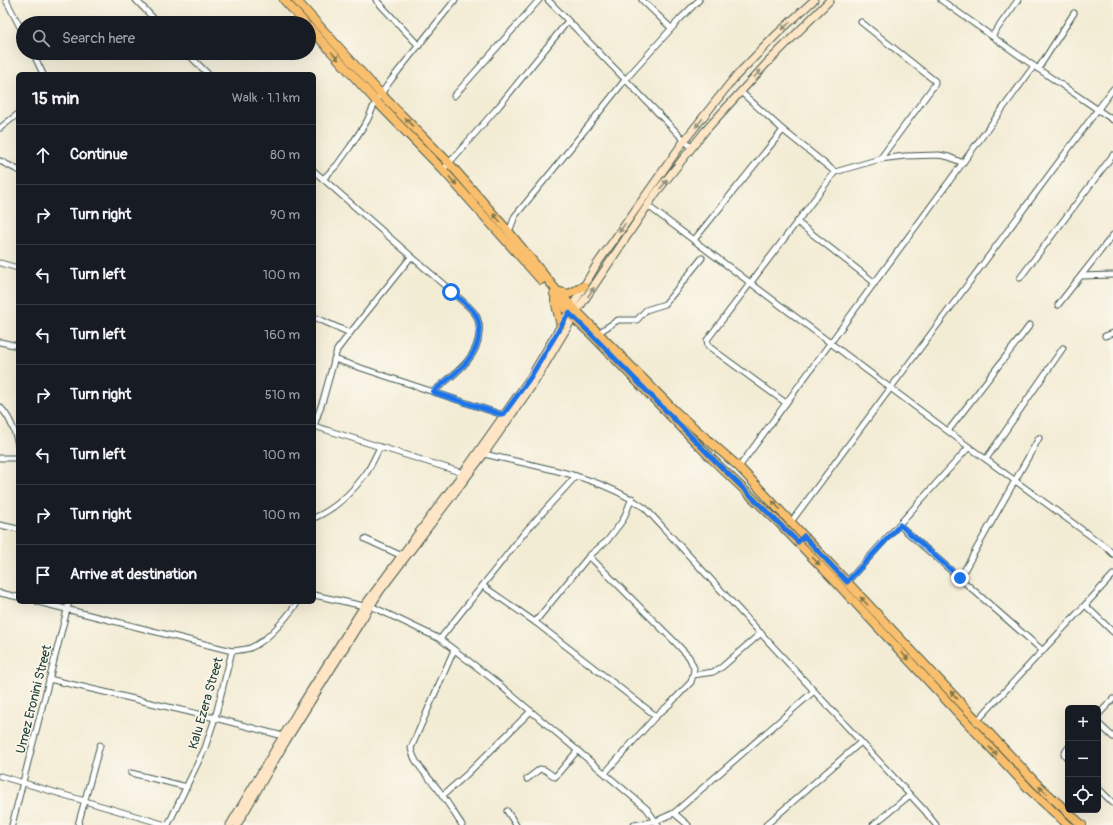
<!DOCTYPE html>
<meta charset="utf-8">
<style>
body{margin:0;font-family:Pangolin,sans-serif;background:#20242c;color:#f1f3f6}
.controls{position:absolute;right:12px;bottom:12px;display:grid;overflow:hidden;border-radius:6px;box-shadow:0 4px 16px #0002}
.controls button{width:36px;height:36px;display:grid;place-items:center;padding:0;border:0;border-bottom:1px solid #363941;background:#171b24;color:#f1f3f6;font:20px sans-serif}
.stop{position:absolute;width:12px;height:12px;margin:-9px;border:3px solid #1a73e8;border-radius:50%;background:#fff}
.stop.end{background:#1a73e8;border-color:#fff;box-shadow:0 1px 4px #0008}
.list{margin:0;padding:0;list-style:none}
h2{display:flex;justify-content:space-between;align-items:center;height:52px;margin:0;padding:0 16px;font-size:17px}
h2 small{font-size:13px;font-weight:400;color:#9ea1a6}
.list li{display:grid;grid-template-columns:26px 1fr auto;gap:12px;align-items:center;box-sizing:border-box;height:60px;padding:0 16px;border-top:1px solid #363941}
.list b{display:block;font-size:15px;white-space:nowrap}
.list em{font-size:13px;font-style:normal;color:#9ea1a6}
.icon{flex:none;width:22px;height:22px;fill:none;stroke:currentColor;stroke-width:2;stroke-linecap:round;stroke-linejoin:round}
.map{position:relative;flex:none;width:1113px;height:825px;overflow:hidden}
.search{position:absolute;background:#171b24;box-shadow:0 4px 16px #0002;left:16px;top:16px;width:300px;height:44px;display:flex;align-items:center;gap:10px;box-sizing:border-box;padding:0 14px;border-radius:22px;color:#9ea1a6;font-size:15px}
.panel{position:absolute;background:#171b24;box-shadow:0 4px 16px #0002;left:16px;top:72px;width:300px;height:532px;border-radius:6px}
.map>svg:first-child{display:block}
.lines{fill:none;stroke-linecap:round;stroke-linejoin:round}
.minor-casing{stroke:#3f574c;stroke-width:7}
.secondary-casing{stroke:#3f574c;stroke-width:9}
.primary-casing{stroke:#3f574c;stroke-width:10}
.minor{stroke:#fff;stroke-width:5}
.secondary{stroke:#fde5c5;stroke-width:7}
.primary{stroke:#f9bf6d;stroke-width:8}
.oneway{fill:#8e917c}
.oneway2{fill:#81784e}
.route{stroke:#1a73e8;stroke-width:5}
.labels{text-anchor:middle;stroke-width:3;stroke-linejoin:round;paint-order:stroke}
.street-label{font-size:13px;fill:#1f3d34;stroke:#fbf7ec}
</style>
<div class="map">
<svg width="1113" height="825" viewBox="0 0 1113 825">
<rect width="100%" height="100%" fill="#fbf7ec"/>
<filter id="ink" filterUnits="userSpaceOnUse"><feTurbulence type="fractalNoise" baseFrequency=".025" numOctaves="2"/><feDisplacementMap in="SourceGraphic" scale="8" xChannelSelector="R" yChannelSelector="G"/><feConvolveMatrix kernelMatrix="1 2 1 2 8 2 1 2 1" color-interpolation-filters="sRGB"/></filter>
<filter id="wash" filterUnits="userSpaceOnUse"><feTurbulence type="fractalNoise" baseFrequency=".012" numOctaves="4" result="noise"/><feDisplacementMap in="SourceGraphic" scale="16" xChannelSelector="R" yChannelSelector="G"/><feGaussianBlur stdDeviation="0.9" result="paint"/><feColorMatrix in="noise" values="0 0 0 0 0 0 0 0 0 0 0 0 0 0 0 0 0 1.4 0 .05"/><feComposite in="paint" operator="in"/></filter>
<g filter="url(#wash)">
<rect width="100%" height="100%" fill="#f3ecd5"/>
</g>
<g filter="url(#ink)">
<g class="lines">
<g class="minor-casing">
<g id="minor">
<path d="M6,0L23,33"/>
<path d="M136,0L158,23"/>
<path d="M376,0L419,46"/>
<path d="M548,0L692,148"/>
<path d="M642,0L671,28"/>
<path d="M941,0L1034,66L1113,120"/>
<path d="M861,22L935,81V84L880,159"/>
<path d="M992,36L1018,0"/>
<path d="M33,53L43,74"/>
<path d="M187,53L208,74"/>
<path d="M1038,69L1074,13"/>
<path d="M741,92L783,130L835,172L880,159L905,156L939,155L949,157L963,163"/>
<path d="M454,96L539,0"/>
<path d="M0,128L18,114"/>
<path d="M0,161L18,170"/>
<path d="M443,170L499,106L568,21"/>
<path d="M314,171L468,306C471,309 474,312 476,315C479,321 480,327 479,333C478,360 451,376 433,392"/>
<path d="M323,179L337,165L350,147L367,121L376,101L391,80L455,0"/>
<path d="M648,206L969,447L1107,548L1113,554"/>
<path d="M797,222L875,283"/>
<path d="M509,232L515,216L553,170L625,80L680,19L699,0"/>
<path d="M694,240L783,130"/>
<path d="M0,263L18,268"/>
<path d="M1081,276L1113,275"/>
<path d="M1020,278L1113,155"/>
<path d="M1058,305L1113,235"/>
<path d="M314,317L350,333"/>
<path d="M598,333L618,320H637L646,310L665,304L702,258"/>
<path d="M1105,336L1113,333"/>
<path d="M0,342L18,346"/>
<path d="M334,359L503,415"/>
<path d="M786,403L708,346L707,340L835,172"/>
<path d="M0,407C10,417 15,431 18,445"/>
<path d="M314,426L323,400L337,350L350,333L411,257"/>
<path d="M314,426L463,473"/>
<path d="M948,431L1030,325"/>
<path d="M484,454C538,467 599,475 645,508L924,810L936,825"/>
<path d="M0,458H18"/>
<path d="M986,459L1063,348"/>
<path d="M739,467L1034,66"/>
<path d="M314,518C335,509 354,490 367,472C372,464 376,455 380,447"/>
<path d="M791,522L1113,89"/>
<path d="M0,525L18,529"/>
<path d="M899,525L1043,651"/>
<path d="M365,539L400,555"/>
<path d="M589,556L674,641L689,657L694,668L693,675L691,682L670,704L656,716L605,773"/>
<path d="M960,578L1039,438"/>
<path d="M847,582L969,447"/>
<path d="M483,586L535,622L656,716"/>
<path d="M0,593L18,597"/>
<path d="M314,595L364,606"/>
<path d="M38,602L232,651C237,650 245,650 250,648C268,641 287,617 298,602"/>
<path d="M1085,605L1113,632"/>
<path d="M371,606L440,639L495,681L647,809L658,825"/>
<path d="M535,622L589,556L607,541L623,520L632,498"/>
<path d="M440,639L525,532L576,476"/>
<path d="M454,650L411,748C414,764 428,776 438,789C446,800 454,813 462,825"/>
<path d="M693,675L713,672L722,667L761,633"/>
<path d="M49,679L215,718L283,736"/>
<path d="M1098,715L1113,699"/>
<path d="M976,722L1113,575"/>
<path d="M1098,723L1113,737"/>
<path d="M1068,748L1064,754L1068,759"/>
<path d="M131,773L187,787"/>
<path d="M0,776L166,825"/>
<path d="M527,779L540,769L545,770L555,777L578,750"/>
<path d="M1098,788L1113,803"/>
<path d="M442,796L465,776L531,711"/>
<path d="M507,811L516,825"/>
<path d="M674,813L688,825"/>
<path d="M12,825L69,602"/>
<path d="M78,825L100,745"/>
<path d="M168,825L205,748L215,718L232,651"/>
<path d="M634,825L656,821L674,813L814,691"/>
<path d="M766,825L861,742"/>
<path d="M873,825L910,795"/>
</g>
</g>
<g class="secondary-casing">
<g id="secondary">
<path d="M230,825L299,709L364,606L463,473L530,378L597,264L684,141L735,77L777,34L814,0"/>
<path d="M237,825L286,741L380,591L484,454L534,383L577,311L656,193L705,131L766,64L830,0"/>
</g>
</g>
<g class="primary-casing">
<g id="primary">
<path d="M284,0L305,23"/>
<path d="M296,0L381,94L449,163L509,232L557,291L676,412L739,467L1037,784L1082,825"/>
<path d="M309,27L376,101L443,170L541,280"/>
<path d="M560,292L569,294L584,286"/>
<path d="M554,294L573,318L591,334L712,459L779,523L833,579L1030,790L1068,825"/>
<path d="M555,300L561,326"/>
</g>
</g>
<use href="#minor" class="minor"/>
<use href="#secondary" class="secondary"/>
<use href="#primary" class="primary"/>
</g>
<defs><path id="oneway-solid" d="M-6-.8H1V-3.2L6.5 0L1 3.2V.8H-6Z"/></defs>
<g class="oneway">
<use href="#oneway-solid" transform="translate(786 26) rotate(137)"/>
<use href="#oneway-solid" transform="translate(757 74) rotate(-48)"/>
<use href="#oneway-solid" transform="translate(699 123) rotate(129)"/>
<use href="#oneway-solid" transform="translate(664 184) rotate(-51)"/>
<use href="#oneway-solid" transform="translate(622 228) rotate(125)"/>
<use href="#oneway-solid" transform="translate(591 292) rotate(-56)"/>
</g>
<g class="oneway2">
<use href="#oneway-solid" transform="translate(335 56) rotate(48)"/>
<use href="#oneway-solid" transform="translate(409 122) rotate(-135)"/>
<use href="#oneway-solid" transform="translate(453 181) rotate(48)"/>
<use href="#oneway-solid" transform="translate(497 218) rotate(-131)"/>
<use href="#oneway-solid" transform="translate(776 505) rotate(-133)"/>
<use href="#oneway-solid" transform="translate(816 561) rotate(46)"/>
<use href="#oneway-solid" transform="translate(864 601) rotate(-133)"/>
<use href="#oneway-solid" transform="translate(905 656) rotate(47)"/>
<use href="#oneway-solid" transform="translate(954 695) rotate(-133)"/>
<use href="#oneway-solid" transform="translate(993 751) rotate(47)"/>
<use href="#oneway-solid" transform="translate(1043 790) rotate(-138)"/>
</g>
</g>
<g class="lines" filter="url(#ink)">
<path class="route" d="M451,292C460,299 470,306 476,315C479,321 480,327 479,333C478,360 451,376 433,392L503,415L530,378L569,313L591,334L712,458L798,542L804,536L847,582L900,525L960,578"/>
</g>
<g class="labels">
<g class="street-label">
<text transform="translate(33 699) rotate(-76)" y="5">Umez Eronini Street</text>
<text transform="translate(205 703) rotate(-74)" y="5">Kalu Ezera Street</text>
</g>
</g>
</svg>
<div class="controls">
<button>+</button>
<button>−</button>
<button><svg class="icon" aria-label="locate" viewBox="0 0 24 24"><circle cx="12" cy="12" r="6"/><path d="M12 2v4M12 18v4M2 12h4M18 12h4"/></svg></button>
</div>
<div class="stop" style="left:451px;top:292px"></div>
<div class="stop end" style="left:960px;top:578px"></div>
<div class="search"><svg class="icon" aria-label="search" viewBox="0 0 24 24"><circle cx="10" cy="10" r="6"/><path d="M15 15l6 6"/></svg>Search here</div>
<section class="panel">
<h2>15 min<small>Walk · 1.1 km</small></h2>
<ul class="list">
<li><svg class="icon" aria-label="ahead" viewBox="0 0 24 24"><path d="M12 20V5M6 11l6-6 6 6"/></svg><div><b>Continue</b></div><em>80 m</em></li>
<li><svg class="icon" aria-label="right" viewBox="0 0 24 24"><path d="M7 20v-9h11M14 6l5 5-5 5"/></svg><div><b>Turn right</b></div><em>90 m</em></li>
<li><svg class="icon" aria-label="left" viewBox="0 0 24 24"><path d="M17 20v-9H6M10 6l-5 5 5 5"/></svg><div><b>Turn left</b></div><em>100 m</em></li>
<li><svg class="icon" aria-label="left" viewBox="0 0 24 24"><path d="M17 20v-9H6M10 6l-5 5 5 5"/></svg><div><b>Turn left</b></div><em>160 m</em></li>
<li><svg class="icon" aria-label="right" viewBox="0 0 24 24"><path d="M7 20v-9h11M14 6l5 5-5 5"/></svg><div><b>Turn right</b></div><em>510 m</em></li>
<li><svg class="icon" aria-label="left" viewBox="0 0 24 24"><path d="M17 20v-9H6M10 6l-5 5 5 5"/></svg><div><b>Turn left</b></div><em>100 m</em></li>
<li><svg class="icon" aria-label="right" viewBox="0 0 24 24"><path d="M7 20v-9h11M14 6l5 5-5 5"/></svg><div><b>Turn right</b></div><em>100 m</em></li>
<li><svg class="icon" aria-label="arrive" viewBox="0 0 24 24"><path d="M6 21V4h12l-3 4 3 4H6"/></svg><div><b>Arrive at destination</b></div></li>
</ul>
</section>
</div>
